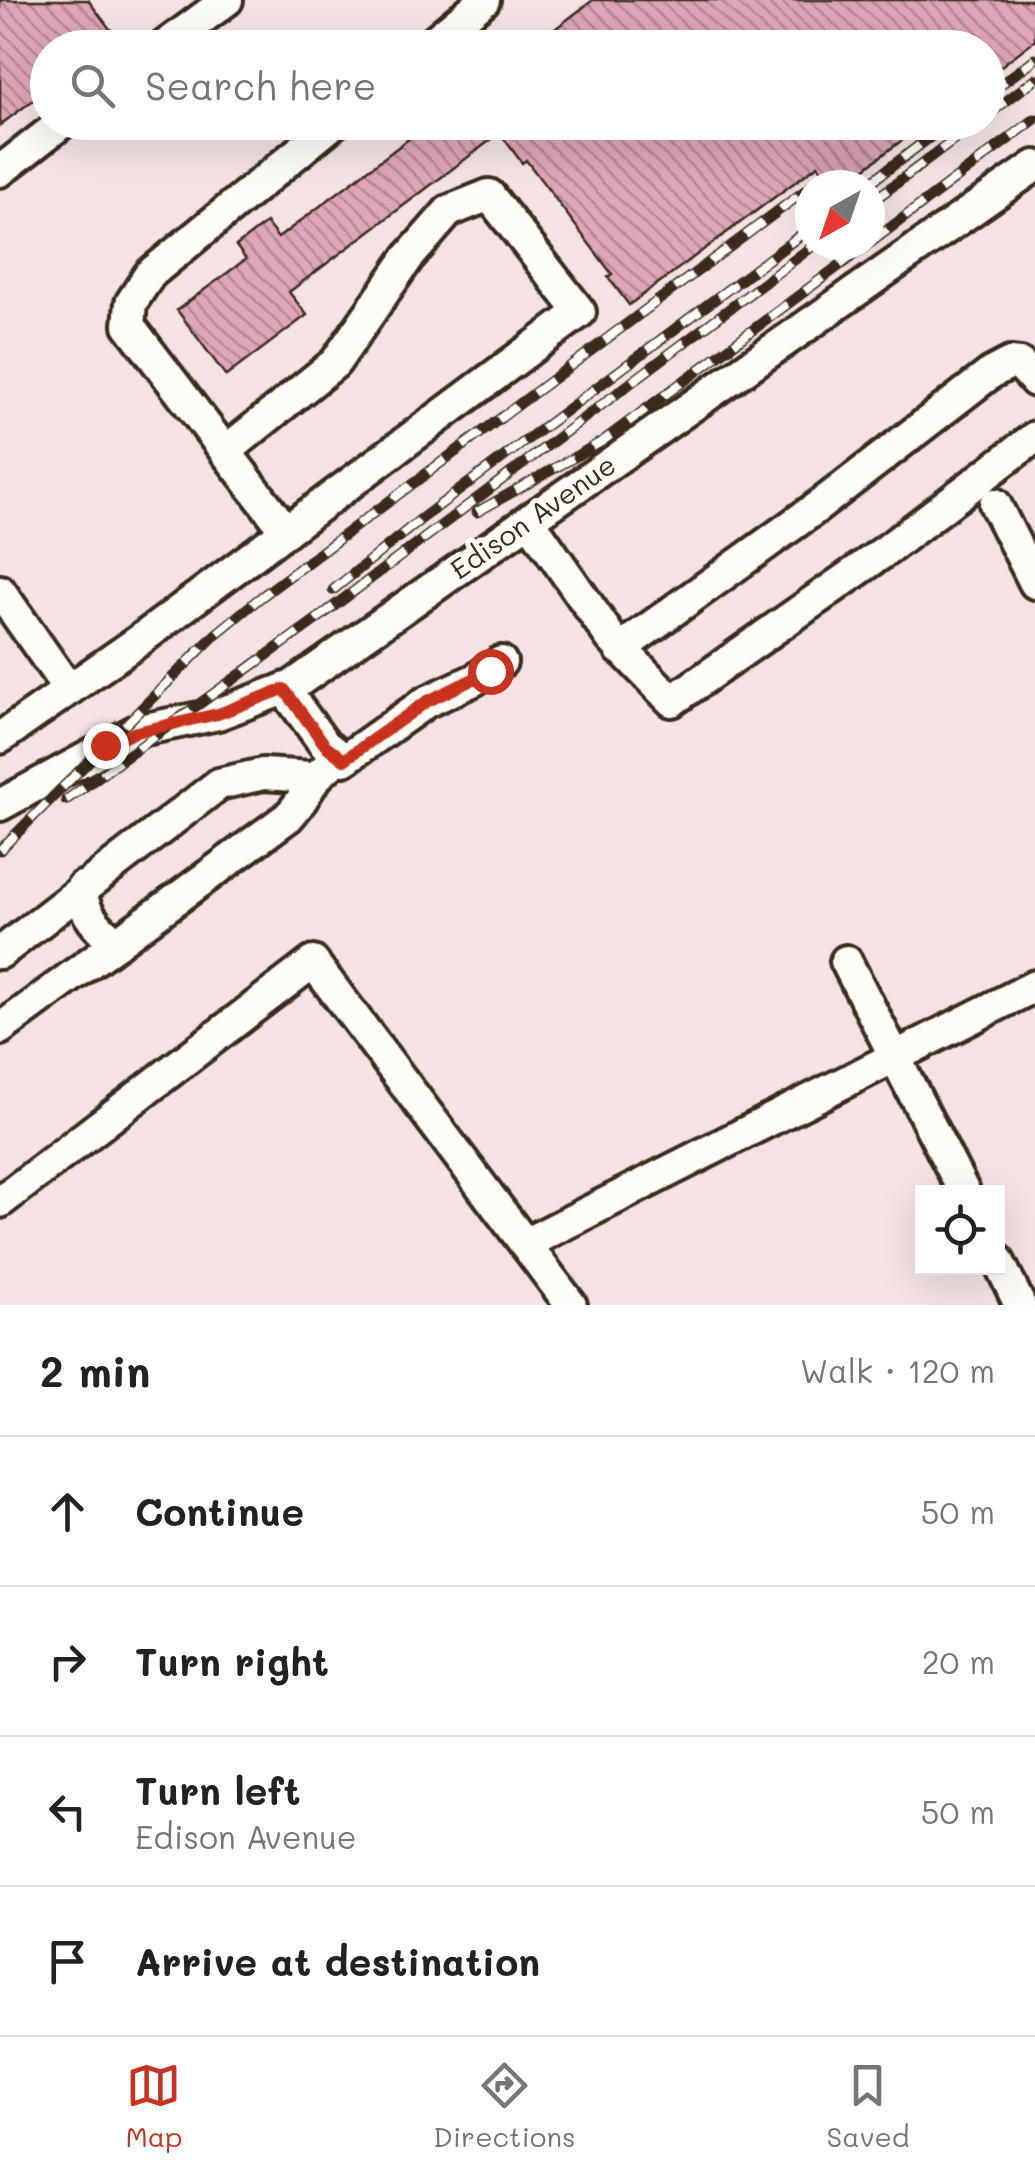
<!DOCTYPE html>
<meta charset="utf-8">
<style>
body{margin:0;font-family:Mali,sans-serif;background:#f6f6f6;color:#222}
.controls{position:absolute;right:30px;bottom:30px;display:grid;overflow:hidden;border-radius:0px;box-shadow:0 10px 40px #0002}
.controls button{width:90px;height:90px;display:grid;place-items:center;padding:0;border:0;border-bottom:2px solid #e0e0e0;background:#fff;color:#222;font:50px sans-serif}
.compass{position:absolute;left:795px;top:170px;width:90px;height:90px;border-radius:50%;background:#fff;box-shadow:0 10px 40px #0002;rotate:220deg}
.stop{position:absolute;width:30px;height:30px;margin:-22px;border:8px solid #c8321e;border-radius:50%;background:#fff}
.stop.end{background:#c8321e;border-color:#fff;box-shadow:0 2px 10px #0008}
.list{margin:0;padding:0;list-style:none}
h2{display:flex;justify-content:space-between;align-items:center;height:130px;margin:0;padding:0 40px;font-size:42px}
h2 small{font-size:32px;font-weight:400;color:#767676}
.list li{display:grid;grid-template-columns:65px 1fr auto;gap:30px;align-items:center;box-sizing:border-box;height:150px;padding:0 40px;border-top:2px solid #e0e0e0}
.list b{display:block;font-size:38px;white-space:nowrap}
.list p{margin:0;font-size:32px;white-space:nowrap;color:#767676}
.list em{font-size:32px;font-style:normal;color:#767676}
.icon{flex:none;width:55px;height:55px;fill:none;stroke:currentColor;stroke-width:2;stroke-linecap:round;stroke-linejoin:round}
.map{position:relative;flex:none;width:1035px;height:1305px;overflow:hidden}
.search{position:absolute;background:#fff;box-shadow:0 10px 40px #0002;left:30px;right:30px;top:30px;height:110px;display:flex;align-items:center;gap:25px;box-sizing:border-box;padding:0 35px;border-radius:55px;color:#767676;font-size:38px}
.sheet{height:730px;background:#fff}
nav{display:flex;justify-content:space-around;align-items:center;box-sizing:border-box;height:140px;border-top:2px solid #e0e0e0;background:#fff;font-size:28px;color:#767676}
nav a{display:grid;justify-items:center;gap:5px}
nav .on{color:#c8321e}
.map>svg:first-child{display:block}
.building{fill:url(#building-back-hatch);stroke:#3b2a1e;stroke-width:2.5}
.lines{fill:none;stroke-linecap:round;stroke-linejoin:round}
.minor-casing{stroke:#3b2a1e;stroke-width:38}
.minor{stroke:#fdfcf7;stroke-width:30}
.rail-casing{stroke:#3b2a1e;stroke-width:11}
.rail{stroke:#fdfcf7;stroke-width:8;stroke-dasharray:22;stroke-linecap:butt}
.route{stroke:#c8321e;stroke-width:12}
.labels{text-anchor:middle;stroke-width:10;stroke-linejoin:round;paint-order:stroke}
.street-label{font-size:28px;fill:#3b2a1e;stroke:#fdfcf7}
</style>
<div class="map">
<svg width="1035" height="1305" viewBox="0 0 1035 1305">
<defs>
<pattern id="building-back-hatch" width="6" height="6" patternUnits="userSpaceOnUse" patternTransform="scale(2.5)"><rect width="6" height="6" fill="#dfa6b7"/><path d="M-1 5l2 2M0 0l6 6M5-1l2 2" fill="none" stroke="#b68794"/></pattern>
</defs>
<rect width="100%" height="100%" fill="#f4e2e4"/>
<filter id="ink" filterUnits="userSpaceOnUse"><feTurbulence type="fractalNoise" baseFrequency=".01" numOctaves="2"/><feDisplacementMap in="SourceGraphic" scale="20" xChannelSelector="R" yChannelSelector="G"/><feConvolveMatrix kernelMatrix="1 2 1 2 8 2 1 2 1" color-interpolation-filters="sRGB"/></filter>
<g filter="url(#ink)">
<g class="building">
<path d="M0,0H88L116,37L103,48H48V89L0,125Z"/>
<path d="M593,0H1035V40L988,76V48H530Z"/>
<path d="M431,122H926L843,185H833L818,165L629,305L608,277L612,274L526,160L522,163L500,133L289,292L307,315L226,376L177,310L246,259L236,246L266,223L278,238Z"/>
</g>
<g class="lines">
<g class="minor-casing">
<g id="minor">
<path d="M162,48L227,0"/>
<path d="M426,48L484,0"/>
<path d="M0,171L63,122"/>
<path d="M995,504L1035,583"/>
<path d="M529,520L611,638L672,701L888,549L1035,437"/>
<path d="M286,531L129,325L131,303L150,274L335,122"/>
<path d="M0,591L69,690"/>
<path d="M620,649L820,505L991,373L1010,363L1020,364L1035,381"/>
<path d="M284,689L325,745L344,760L426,702L474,680L501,662"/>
<path d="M0,738L137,642L580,312L489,195L449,211L408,258L335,363L226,451"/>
<path d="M0,805L136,731L218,714L292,686L1035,166"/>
<path d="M82,887C81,912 98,929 117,943"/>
<path d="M0,953L219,784L263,774L311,777"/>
<path d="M846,961L964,1192"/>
<path d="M0,1029L288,817C312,792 305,781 338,759"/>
<path d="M0,1202L313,962L571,1305"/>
<path d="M525,1244L1035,986"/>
<path d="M998,1260L1020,1305"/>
</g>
</g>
<use href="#minor" class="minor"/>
<g class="rail-casing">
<g id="rail">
<path d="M988,94L1035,59"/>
<path d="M988,115L1035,79"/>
<path d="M867,185L950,122"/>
<path d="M870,203L978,122"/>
<path d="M870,243L1035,119"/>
<path d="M477,512L603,441L867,245"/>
<path d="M333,590L421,519L810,228"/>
<path d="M66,800L313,622L814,245"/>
<path d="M0,850L216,634L261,597L810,187"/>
</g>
</g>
<use href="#rail" class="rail"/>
</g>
</g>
<g class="lines" filter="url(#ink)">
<path class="route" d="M105,745L136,732L218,714L284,689L325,745L344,760L426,702L490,671"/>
</g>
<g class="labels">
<g class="street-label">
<text transform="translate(533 517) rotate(-35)" y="10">Edison Avenue</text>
</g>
</g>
</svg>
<div class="controls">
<button><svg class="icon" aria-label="locate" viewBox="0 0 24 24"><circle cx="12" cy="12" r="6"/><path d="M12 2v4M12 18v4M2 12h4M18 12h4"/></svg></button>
</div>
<svg class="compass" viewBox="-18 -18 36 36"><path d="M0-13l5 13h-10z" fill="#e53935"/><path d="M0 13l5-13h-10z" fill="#767676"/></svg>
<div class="stop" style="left:490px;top:671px"></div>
<div class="stop end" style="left:105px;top:745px"></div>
<div class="search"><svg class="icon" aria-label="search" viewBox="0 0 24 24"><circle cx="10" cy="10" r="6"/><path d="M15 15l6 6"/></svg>Search here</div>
</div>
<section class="sheet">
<h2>2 min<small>Walk · 120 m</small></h2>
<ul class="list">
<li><svg class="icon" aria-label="ahead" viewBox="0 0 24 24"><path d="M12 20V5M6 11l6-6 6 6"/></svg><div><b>Continue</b></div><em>50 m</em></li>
<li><svg class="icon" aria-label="right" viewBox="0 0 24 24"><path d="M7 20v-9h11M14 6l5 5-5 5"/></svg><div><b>Turn right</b></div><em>20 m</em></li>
<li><svg class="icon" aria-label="left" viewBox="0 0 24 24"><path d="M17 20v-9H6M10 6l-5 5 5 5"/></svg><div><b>Turn left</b><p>Edison Avenue</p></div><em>50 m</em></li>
<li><svg class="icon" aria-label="arrive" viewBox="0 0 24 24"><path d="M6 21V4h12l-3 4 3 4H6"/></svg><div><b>Arrive at destination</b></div></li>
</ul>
</section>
<nav>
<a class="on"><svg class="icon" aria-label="map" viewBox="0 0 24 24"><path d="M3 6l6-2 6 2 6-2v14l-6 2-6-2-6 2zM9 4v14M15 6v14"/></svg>Map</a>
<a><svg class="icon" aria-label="directions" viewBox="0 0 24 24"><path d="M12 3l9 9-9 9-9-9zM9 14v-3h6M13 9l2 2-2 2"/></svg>Directions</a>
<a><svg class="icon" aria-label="saved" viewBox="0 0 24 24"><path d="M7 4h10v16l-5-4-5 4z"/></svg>Saved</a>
</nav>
